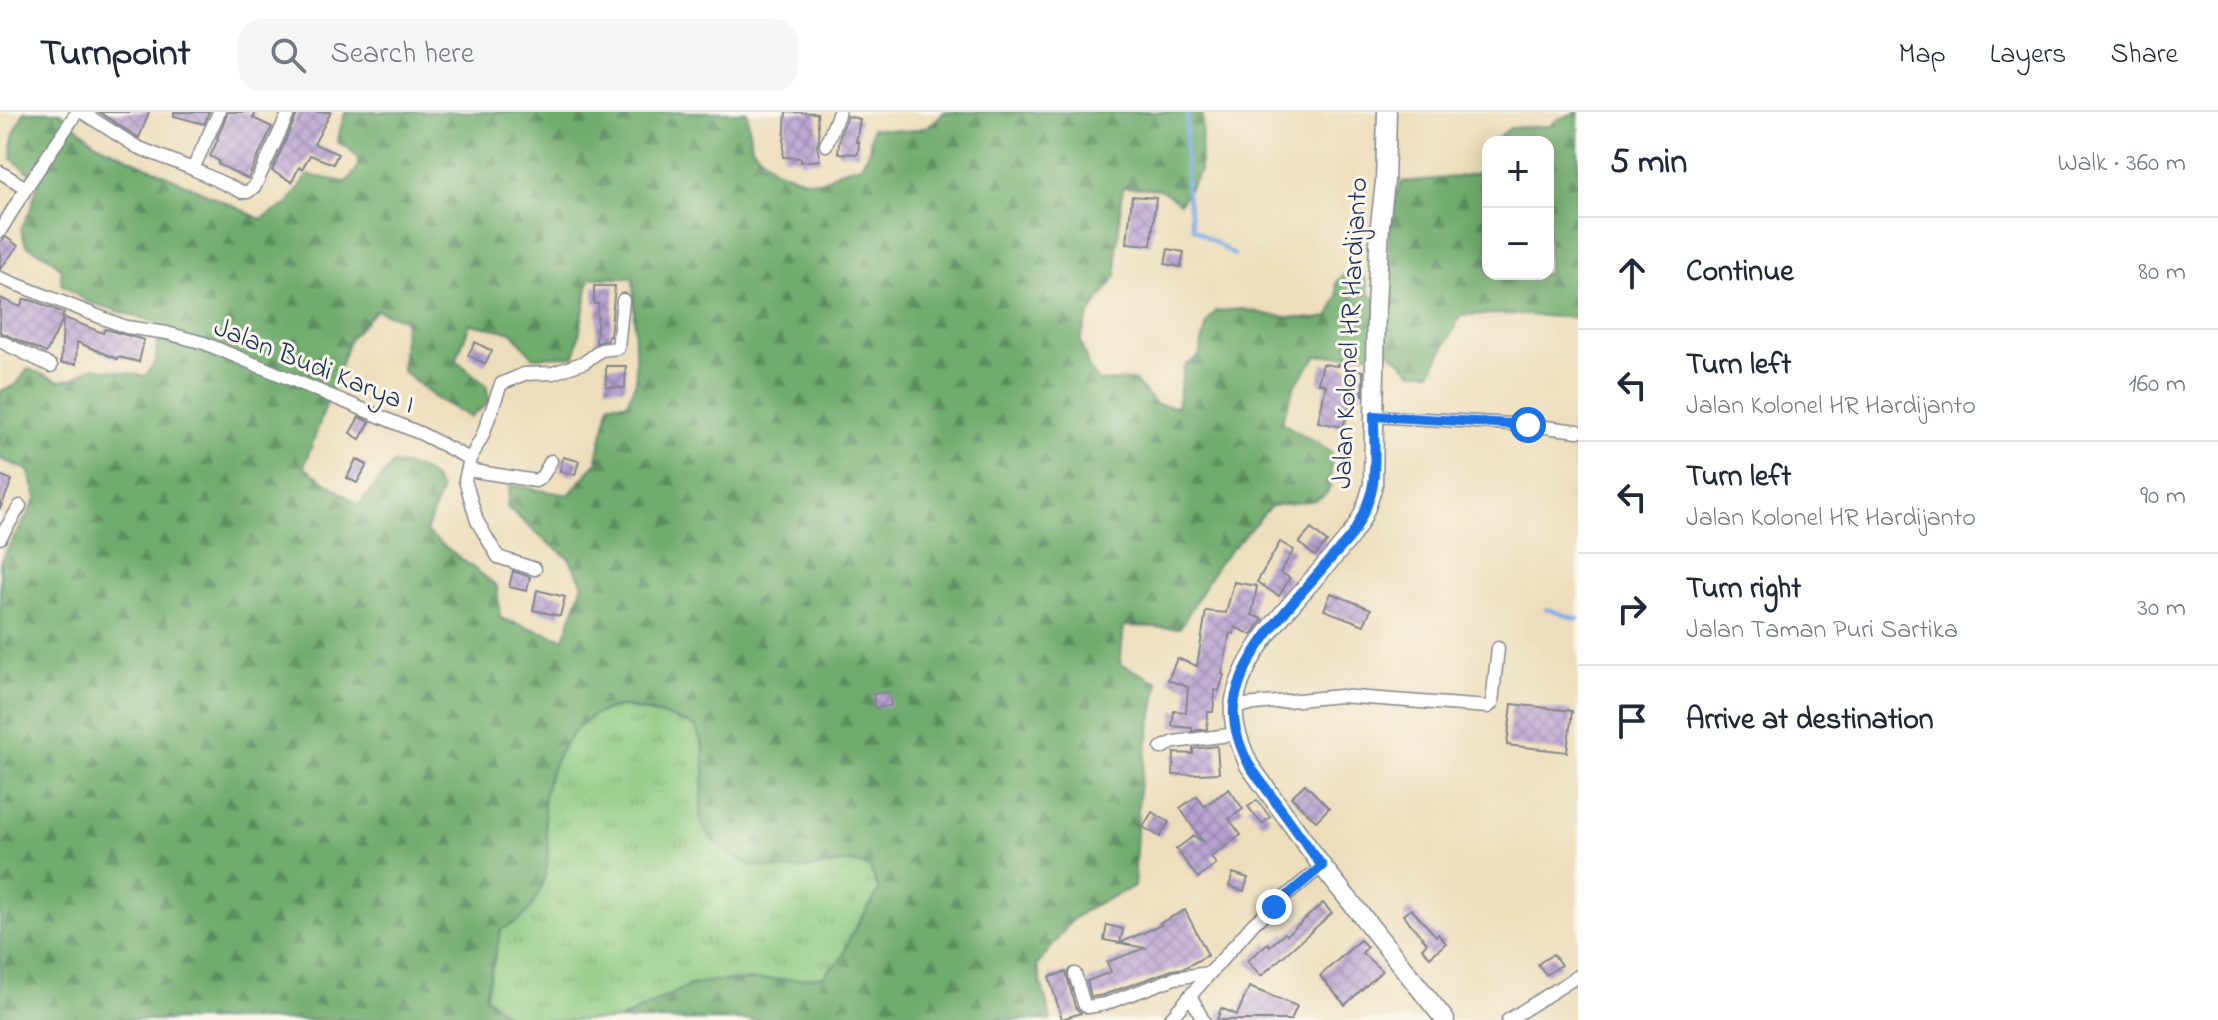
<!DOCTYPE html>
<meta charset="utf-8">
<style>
body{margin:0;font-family:"Indie Flower",sans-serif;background:#f6f6f7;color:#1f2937}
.controls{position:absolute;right:24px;top:24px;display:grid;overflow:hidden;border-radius:16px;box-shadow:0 4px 20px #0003}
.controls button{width:72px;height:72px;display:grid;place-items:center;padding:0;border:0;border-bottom:2px solid #e0e1e3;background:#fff;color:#1f2937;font:40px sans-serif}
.stop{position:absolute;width:24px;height:24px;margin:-18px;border:6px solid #1a73e8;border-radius:50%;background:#fff}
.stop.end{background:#1a73e8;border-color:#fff;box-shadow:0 2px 8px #0008}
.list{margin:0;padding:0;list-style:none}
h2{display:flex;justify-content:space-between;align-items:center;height:104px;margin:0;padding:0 32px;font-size:34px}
h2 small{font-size:26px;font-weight:400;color:#747a83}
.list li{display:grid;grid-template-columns:52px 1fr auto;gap:24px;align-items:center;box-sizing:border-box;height:112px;padding:0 32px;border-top:2px solid #e0e1e3}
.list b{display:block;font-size:30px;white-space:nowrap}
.list p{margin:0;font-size:26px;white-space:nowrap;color:#747a83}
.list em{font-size:26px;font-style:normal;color:#747a83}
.icon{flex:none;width:44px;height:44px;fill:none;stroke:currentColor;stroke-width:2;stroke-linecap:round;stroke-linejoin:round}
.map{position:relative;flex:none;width:1578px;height:908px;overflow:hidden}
header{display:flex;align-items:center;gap:48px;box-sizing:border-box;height:112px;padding:0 40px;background:#fff;border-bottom:2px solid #e0e1e3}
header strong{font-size:38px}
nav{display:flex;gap:44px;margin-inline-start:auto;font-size:28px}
.search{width:560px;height:72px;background:#f6f6f7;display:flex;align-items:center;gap:20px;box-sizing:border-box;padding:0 28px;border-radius:24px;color:#747a83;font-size:30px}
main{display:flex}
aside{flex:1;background:#fff}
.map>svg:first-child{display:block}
.grass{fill:url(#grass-tufts);stroke:#527c6e;stroke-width:2}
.forest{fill:url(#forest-firs);stroke:#456e66;stroke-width:2;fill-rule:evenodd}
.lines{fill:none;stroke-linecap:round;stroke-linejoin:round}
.stream{stroke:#7cace6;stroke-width:4}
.building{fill:url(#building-cross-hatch)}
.minor-casing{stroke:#84868c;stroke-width:15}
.secondary-casing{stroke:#84868c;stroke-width:21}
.minor{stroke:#fff;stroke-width:12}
.secondary{stroke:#fff;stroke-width:18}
.route{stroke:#1a73e8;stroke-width:10}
.labels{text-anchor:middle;stroke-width:6;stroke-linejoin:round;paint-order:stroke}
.street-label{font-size:28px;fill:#1b2f5e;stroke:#fbf7ec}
</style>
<header>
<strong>Turnpoint</strong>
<div class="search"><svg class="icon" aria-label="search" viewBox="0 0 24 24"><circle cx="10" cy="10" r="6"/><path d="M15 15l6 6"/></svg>Search here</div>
<nav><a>Map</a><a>Layers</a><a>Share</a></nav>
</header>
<main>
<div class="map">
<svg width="1578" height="908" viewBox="0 0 1578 908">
<defs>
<pattern id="grass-tufts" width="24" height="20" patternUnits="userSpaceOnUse" patternTransform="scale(2)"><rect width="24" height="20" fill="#8ac87e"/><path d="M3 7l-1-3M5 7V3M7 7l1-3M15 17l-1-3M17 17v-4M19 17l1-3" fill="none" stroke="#70a36a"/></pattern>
<pattern id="forest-firs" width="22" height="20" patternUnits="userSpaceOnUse" patternTransform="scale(2)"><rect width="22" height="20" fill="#6fac6d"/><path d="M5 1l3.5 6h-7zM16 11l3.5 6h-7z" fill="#5a8c5d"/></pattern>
<pattern id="building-cross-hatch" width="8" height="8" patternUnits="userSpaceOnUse" patternTransform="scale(2)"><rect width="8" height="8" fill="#b8a1d1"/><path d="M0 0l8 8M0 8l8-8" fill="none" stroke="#9584ad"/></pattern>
</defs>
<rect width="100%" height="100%" fill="#fbf7ec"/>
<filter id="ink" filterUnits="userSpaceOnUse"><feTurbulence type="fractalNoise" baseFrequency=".0125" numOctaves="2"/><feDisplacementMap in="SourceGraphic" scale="16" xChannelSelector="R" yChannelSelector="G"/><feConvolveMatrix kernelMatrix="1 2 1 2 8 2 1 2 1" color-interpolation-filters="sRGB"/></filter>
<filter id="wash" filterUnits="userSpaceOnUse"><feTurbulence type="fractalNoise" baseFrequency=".006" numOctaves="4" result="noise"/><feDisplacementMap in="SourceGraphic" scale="32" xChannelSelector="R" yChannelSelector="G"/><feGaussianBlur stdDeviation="1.8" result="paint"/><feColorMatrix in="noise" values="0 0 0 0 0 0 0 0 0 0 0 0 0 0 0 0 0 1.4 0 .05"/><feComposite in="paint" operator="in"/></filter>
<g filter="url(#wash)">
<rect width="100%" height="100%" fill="#eddebb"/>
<path class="grass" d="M622,595L672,605L695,614L704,636V662L779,757H804L852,749L870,756L879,779L851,823L842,846L823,864L798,867L715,869L691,873L619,908H517L505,902L485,884L501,818L521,806L544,709V684L550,660L561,638L575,619L594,602Z"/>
<path class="forest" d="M24,0H60L96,31L261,107L288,92L308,63L346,70C367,52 359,40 337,30L345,0H747L752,35L774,57L802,67L816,69H823L839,59L861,53L869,40L872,16L908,19L928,15L944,0H1203L1200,59L1180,91L1160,77L1123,75L1117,134V163L1089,203L1080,228L1088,254L1099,270L1134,268L1155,292L1177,295L1184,255L1199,244L1207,211L1216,199L1243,197L1275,204L1315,207L1329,205L1338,184L1336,170L1352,155L1365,165L1370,184L1388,191L1389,97L1402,70L1457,65L1488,59V162H1548V30H1497L1496,27L1510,16L1549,14L1559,7L1578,0V206L1505,202L1461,203L1431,260H1413L1387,237L1371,242L1317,244L1295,273L1281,310L1331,340C1331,351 1332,364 1330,374C1325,396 1287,388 1270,395L1217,453L1180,516L1124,514L1120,552L1159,570L1139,678L1134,775L1094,793L1073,807L1037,854L1051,908H619L691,873L715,869L798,867L823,864L842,846L851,823L879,779L870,756L852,749L804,757H779L754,754L731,743L713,729L700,708L704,662V637L695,614C675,607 644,596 624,595C580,594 550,646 544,684C542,702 547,720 548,739C548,762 539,789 522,806C516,811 508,814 501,818L485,884L505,902L517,908H0V450L37,386L28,358L0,347V279L16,273L28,257L59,269L72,267L93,255L145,264L156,249L158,211L88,190L61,172V157L51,146L26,133L21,117L30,99L39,68L12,47L13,24ZM590,166H633L636,269L627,291H610L597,346L601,345L569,383L510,373L507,395L543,427L569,446L583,472L564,527L500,506L497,474L426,420L441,379C431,357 415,354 393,352L359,393L304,355L350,226L376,198L405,208L402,258L435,286L470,305L490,290L486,273L456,248L470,212L512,220L533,245L575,244Z"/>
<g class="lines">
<g class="stream">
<path d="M1188,0C1183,40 1184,76 1193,116L1234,143"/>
<path d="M1546,497L1578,507"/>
</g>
</g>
<g id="blocks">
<g class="building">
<path d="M99,0H149L139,26Z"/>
<path d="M174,0H209L204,12L174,4Z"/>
<path d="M228,0H256L253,6L272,15L248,67L218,52L219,49L210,44L218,27L217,26Z"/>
<path d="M298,0H331L314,32L338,42L333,52L310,43L302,57L299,55L292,70L272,59Z"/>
<path d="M786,0L817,1L819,26L817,34L820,48L801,50V46L783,45Z"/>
<path d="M847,4L860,7L856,30H859L858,42L838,41L840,23Z"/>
<path d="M1132,84L1156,86L1151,133L1127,131Z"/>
<path d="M6,125L18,134L0,157V130Z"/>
<path d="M1168,137L1184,140L1181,155L1165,152Z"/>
<path d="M594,174H615L610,224H608V228L596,231L598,192H594Z"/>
<path d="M0,186L20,195L24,187L34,189L64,201L62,205L103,221L105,217L144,228L139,250L118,245L117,247L77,230L76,252L61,251L63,207L46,241L0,220Z"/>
<path d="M475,230L492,239L485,252L468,243Z"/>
<path d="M1323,252L1337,254V252L1363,259V283L1354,281L1343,315L1318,310L1326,273L1318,271Z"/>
<path d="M606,254H626L625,276L606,275Z"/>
<path d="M359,305L370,310L360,327L350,321Z"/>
<path d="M563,345L579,349L575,363L560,359Z"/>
<path d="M356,347L367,353L357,371L347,366Z"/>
<path d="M0,363L12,368L0,397Z"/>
<path d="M1311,417L1327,430L1315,444L1299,431Z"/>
<path d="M1280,430L1294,438L1280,460L1290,466L1279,484L1257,470Z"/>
<path d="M513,459L530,465L527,479L509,475Z"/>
<path d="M1234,470L1257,474L1252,503L1263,507L1252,523L1235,515L1234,522L1230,521L1222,562L1224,563L1219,579L1215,578L1213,600H1208L1207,617L1192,619V616L1172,614L1174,599L1186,600L1188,575L1168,568L1177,546L1197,554L1206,499L1226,501Z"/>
<path d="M537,478L565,485L560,504L533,498Z"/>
<path d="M1331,481L1371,497L1364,513L1324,498Z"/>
<path d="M889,580L891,594L875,596L873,582Z"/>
<path d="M1512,592L1572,599L1567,640L1507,633Z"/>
<path d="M1217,634L1219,661L1173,663L1174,641L1193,642V637Z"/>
<path d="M1305,672L1329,696L1316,709L1291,685Z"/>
<path d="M1229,677L1243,697L1229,707L1241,723L1211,745L1216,752L1198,766L1176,737L1194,724L1203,730L1180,696L1197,684L1204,694Z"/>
<path d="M1257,688L1270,705L1262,712L1248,695Z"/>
<path d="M1152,700L1169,710L1160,725L1143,715Z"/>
<path d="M1233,761L1248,766L1244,779L1229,774Z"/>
<path d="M1323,791L1332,801L1261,864L1247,849L1268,831L1270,834L1285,821L1287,823Z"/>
<path d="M1411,797L1436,824L1438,822L1446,831L1430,845L1422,836L1427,831L1403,803Z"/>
<path d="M1185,798L1208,843L1184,856L1172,858L1103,883L1091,885L1087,869L1111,860L1107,850L1145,836L1120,831L1161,813L1160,811Z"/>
<path d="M1107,813L1123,817L1120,831L1104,828Z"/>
<path d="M1360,828L1367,835L1362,841L1382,859L1345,893L1320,864Z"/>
<path d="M1553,842L1561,853L1546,863L1538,852Z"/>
<path d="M1066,860L1075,895L1081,901L1062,907L1049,865Z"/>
<path d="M1249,875L1297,894L1291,908H1217L1221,896L1237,903Z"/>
</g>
</g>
</g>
<g filter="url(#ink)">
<use href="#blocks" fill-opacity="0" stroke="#84868c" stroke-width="2"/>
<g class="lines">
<g class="minor-casing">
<g id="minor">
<path d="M82,0L137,35L193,57L242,80H248L255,74L289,0"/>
<path d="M826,33L839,0"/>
<path d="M193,57L219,0"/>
<path d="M0,60L26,76L77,0"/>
<path d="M0,119L26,76"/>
<path d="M0,166L126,215L167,221L204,231L422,322L470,347L465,368L477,409L498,445L535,457"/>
<path d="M0,229L51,254"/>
<path d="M1374,304L1528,313L1578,319"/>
<path d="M470,347L482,325L501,272L524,262L553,261L585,250L601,238L618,236L623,188"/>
<path d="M468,358L536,369L543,363L551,349"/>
<path d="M0,426L20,394"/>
<path d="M1234,594L1340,584L1488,595L1492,591L1498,536"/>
<path d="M1161,636L1174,630L1237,622"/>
<path d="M1075,862L1084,892L1088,895L1105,892L1175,866L1208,861"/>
<path d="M1190,883L1203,908"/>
<path d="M1169,908L1254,811L1322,754"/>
<path d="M1508,908L1578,864"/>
</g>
</g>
<g class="secondary-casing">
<path id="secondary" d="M1387,0L1385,70L1380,113L1376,196L1373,372C1369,389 1362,409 1351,423C1315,471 1241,532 1234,594C1232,614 1241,635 1249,653L1322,754L1445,908"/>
</g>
<use href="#minor" class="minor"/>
<use href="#secondary" class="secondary"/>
</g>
</g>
<g class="lines" filter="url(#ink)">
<path class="route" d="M1274,795L1322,754L1249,653C1240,635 1232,615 1234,594C1240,541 1295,490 1327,451C1336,440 1348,430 1355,418C1362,404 1371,387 1373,372C1376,350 1374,326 1374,304L1528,313"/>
</g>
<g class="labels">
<g class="street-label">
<text transform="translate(1348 221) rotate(-87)" y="10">Jalan Kolonel HR Hardijanto</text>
<text transform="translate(315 252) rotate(22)" y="10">Jalan Budi Karya I</text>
</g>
</g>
</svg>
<div class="controls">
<button>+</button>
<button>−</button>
</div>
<div class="stop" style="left:1528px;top:313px"></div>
<div class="stop end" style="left:1274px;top:795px"></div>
</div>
<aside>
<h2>5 min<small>Walk · 360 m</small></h2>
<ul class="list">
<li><svg class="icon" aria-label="ahead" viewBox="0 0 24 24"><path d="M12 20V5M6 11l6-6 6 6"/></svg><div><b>Continue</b></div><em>80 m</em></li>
<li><svg class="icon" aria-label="left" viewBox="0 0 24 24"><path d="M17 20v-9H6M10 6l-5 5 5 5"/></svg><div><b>Turn left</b><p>Jalan Kolonel HR Hardijanto</p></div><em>160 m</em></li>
<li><svg class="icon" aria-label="left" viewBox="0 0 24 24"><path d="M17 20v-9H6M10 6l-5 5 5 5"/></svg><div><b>Turn left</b><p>Jalan Kolonel HR Hardijanto</p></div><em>90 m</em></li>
<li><svg class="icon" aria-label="right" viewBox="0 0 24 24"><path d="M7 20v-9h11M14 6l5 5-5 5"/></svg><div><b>Turn right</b><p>Jalan Taman Puri Sartika</p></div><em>30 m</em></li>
<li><svg class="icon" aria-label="arrive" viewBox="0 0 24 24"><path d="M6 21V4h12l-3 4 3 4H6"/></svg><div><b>Arrive at destination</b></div></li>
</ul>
</aside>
</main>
